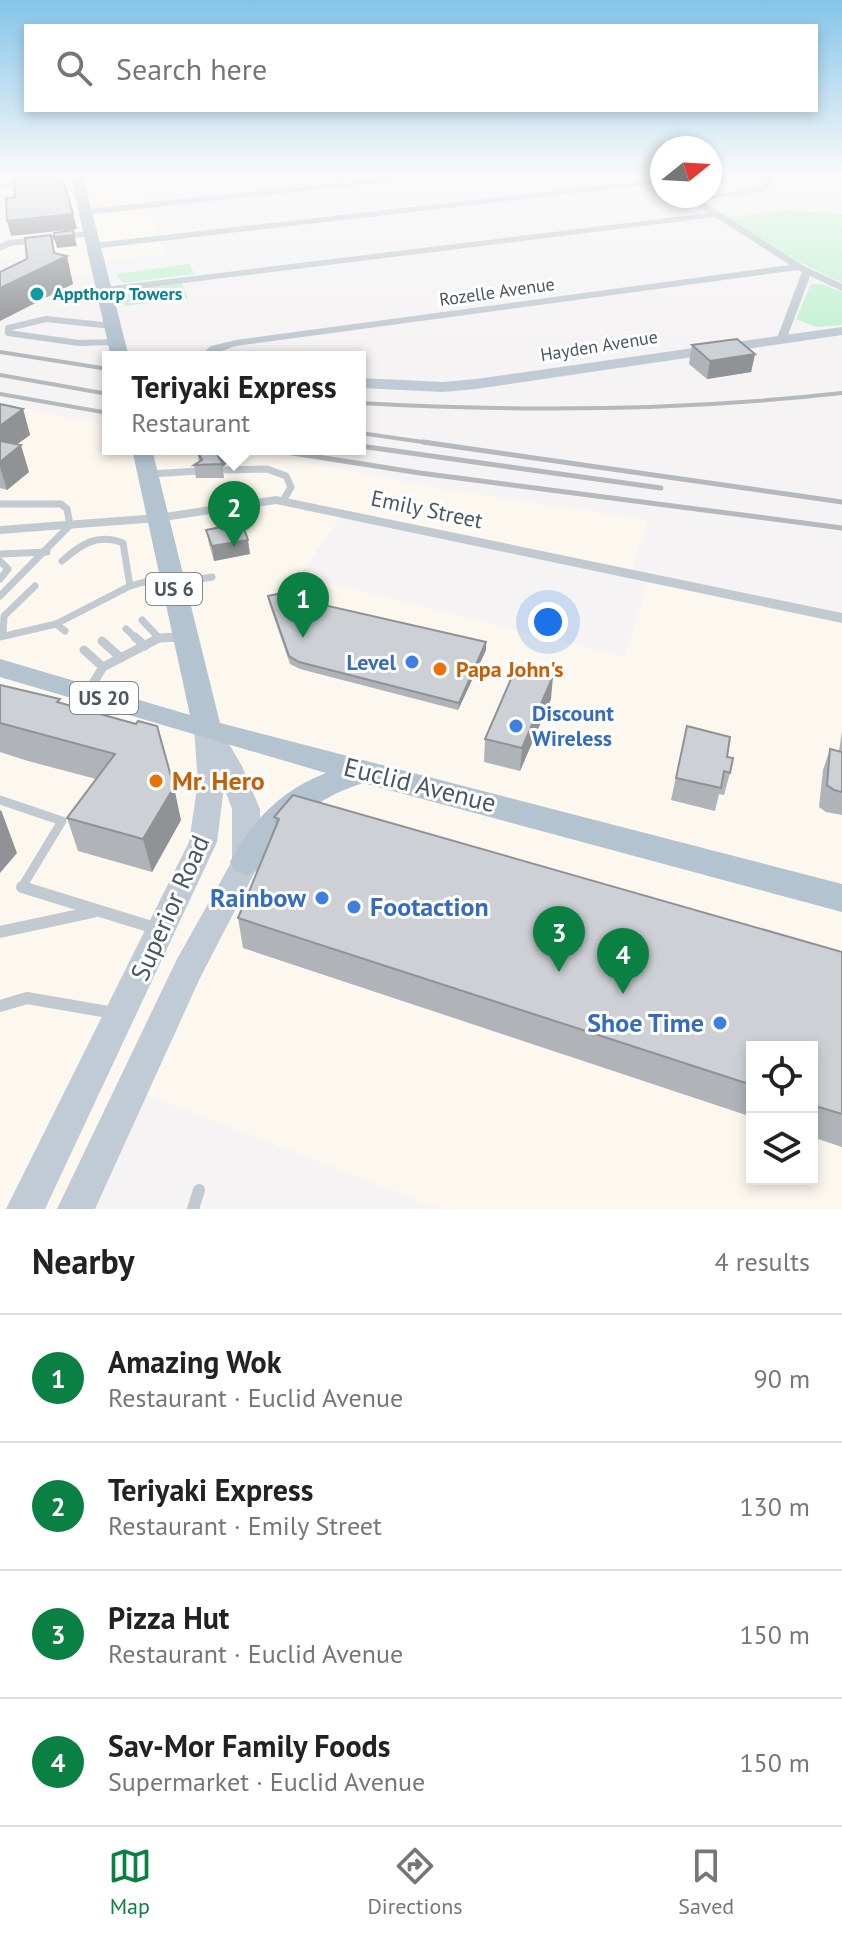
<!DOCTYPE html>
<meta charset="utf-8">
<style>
body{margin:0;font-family:"PT Sans",sans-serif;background:#f2f2f2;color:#222}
.controls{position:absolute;right:24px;bottom:24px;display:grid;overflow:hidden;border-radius:0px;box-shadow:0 4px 12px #0003}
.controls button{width:72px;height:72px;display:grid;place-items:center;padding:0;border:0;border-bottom:2px solid #e0e0e0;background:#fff;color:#222;font:40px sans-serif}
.compass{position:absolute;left:650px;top:136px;width:72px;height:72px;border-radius:50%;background:#fff;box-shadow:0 4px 12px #0003;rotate:72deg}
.you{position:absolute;left:548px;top:622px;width:28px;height:28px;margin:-20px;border:6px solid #fff;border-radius:50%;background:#1a73e8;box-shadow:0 0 0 12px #1a73e833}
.badge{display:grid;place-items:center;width:52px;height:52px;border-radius:50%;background:#0b8043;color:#fff;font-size:26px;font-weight:700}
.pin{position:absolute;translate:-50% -66px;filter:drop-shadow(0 2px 4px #0008)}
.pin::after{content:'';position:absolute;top:42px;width:28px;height:24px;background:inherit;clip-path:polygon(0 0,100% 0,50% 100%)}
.popup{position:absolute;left:102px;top:351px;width:264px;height:104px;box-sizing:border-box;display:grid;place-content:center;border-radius:0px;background:#fff;filter:drop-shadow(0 2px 6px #0005);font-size:26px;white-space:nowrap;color:#767676}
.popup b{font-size:30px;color:#222}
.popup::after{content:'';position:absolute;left:50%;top:100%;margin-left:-16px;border:16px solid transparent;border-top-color:#fff}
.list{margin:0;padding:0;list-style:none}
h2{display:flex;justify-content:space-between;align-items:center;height:104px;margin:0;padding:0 32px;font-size:34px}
h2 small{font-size:26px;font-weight:400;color:#767676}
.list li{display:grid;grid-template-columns:52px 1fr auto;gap:24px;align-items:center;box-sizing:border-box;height:128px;padding:0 32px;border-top:2px solid #e0e0e0}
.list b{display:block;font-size:30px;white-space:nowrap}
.list p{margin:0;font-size:26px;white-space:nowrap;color:#767676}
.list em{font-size:26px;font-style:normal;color:#767676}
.icon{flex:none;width:44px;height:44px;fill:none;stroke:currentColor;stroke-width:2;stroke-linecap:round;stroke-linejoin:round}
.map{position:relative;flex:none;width:842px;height:1209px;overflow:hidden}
.search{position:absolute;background:#fff;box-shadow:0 4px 12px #0003;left:24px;right:24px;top:24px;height:88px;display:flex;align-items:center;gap:20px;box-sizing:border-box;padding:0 28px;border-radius:0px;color:#767676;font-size:30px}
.sheet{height:616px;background:#fff}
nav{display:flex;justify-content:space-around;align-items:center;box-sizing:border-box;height:112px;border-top:2px solid #e0e0e0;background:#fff;font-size:22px;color:#767676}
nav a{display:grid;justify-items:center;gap:4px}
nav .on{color:#0b8043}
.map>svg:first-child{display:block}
.commercial{fill:#fdf8ef;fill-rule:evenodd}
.green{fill:#c4f0d3}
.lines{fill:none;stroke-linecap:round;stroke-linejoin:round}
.lane-far3{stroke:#c1cad1;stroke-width:6}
.lane-far2{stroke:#c1cad1;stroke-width:7}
.lane-far1{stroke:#c1cad1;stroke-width:9}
.lane{stroke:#c1cad1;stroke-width:12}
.street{fill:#c1cad1;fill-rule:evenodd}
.secondary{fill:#c1cbd5;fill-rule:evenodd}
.primary{fill:#b3c3d0;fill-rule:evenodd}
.rail-far1{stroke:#b5b8bc;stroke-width:4}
.rail{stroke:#b5b8bc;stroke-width:5}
.wall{fill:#b0b3b7}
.shaded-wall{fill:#909295}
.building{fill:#cdd0d5;stroke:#909295;stroke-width:2}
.culture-dot{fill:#0f9aa8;stroke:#fff;stroke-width:3}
.shop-dot{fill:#3f7fe0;stroke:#fff;stroke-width:3}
.food-dot{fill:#e8710a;stroke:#fff;stroke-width:3}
.labels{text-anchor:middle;stroke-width:6;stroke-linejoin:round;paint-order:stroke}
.far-street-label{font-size:18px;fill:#4a5760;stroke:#fff}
.far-culture-label{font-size:18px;font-weight:bold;fill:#0d838f;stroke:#fff;text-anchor:start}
.shield{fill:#fff;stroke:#808990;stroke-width:2}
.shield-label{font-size:20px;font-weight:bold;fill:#4a5760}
.street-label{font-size:22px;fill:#4a5760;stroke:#fff}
.shop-label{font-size:22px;font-weight:bold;fill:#366cbe;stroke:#fff;text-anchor:end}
.food-label{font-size:22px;font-weight:bold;fill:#c56008;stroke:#fff;text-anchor:start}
.near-food-label{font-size:26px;font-weight:bold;fill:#c56008;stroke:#fff;text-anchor:start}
.near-street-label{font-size:26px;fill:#4a5760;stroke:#fff}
.near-shop-label{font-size:26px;font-weight:bold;fill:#366cbe;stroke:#fff;text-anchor:end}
</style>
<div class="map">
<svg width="842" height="1209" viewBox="0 0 842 1209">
<rect width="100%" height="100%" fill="#f5f3f3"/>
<g class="commercial">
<path d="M0,173H135L166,254L98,262L100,274L24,284L21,261L0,258V248L9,243L7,203L26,192L0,189L4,183L0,182Z"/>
<path d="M0,404L108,425V449H234L450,490L647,520L631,574L343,514L299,576L625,657L650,578L842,618V1209H441L132,1089L76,1209H0ZM752,1047H812V1179H752Z"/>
</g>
<g class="green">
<path d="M787,210L842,214V283L797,261L729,218Z"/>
<path d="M190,264L194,274L123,283L116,274Z"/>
<path d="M182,283L188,298L125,306L121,292L126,289Z"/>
<path d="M811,284H822L842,292V325L817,327L796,319Z"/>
</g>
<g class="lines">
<path class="lane-far3" d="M112,326L46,319L8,328V333L79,343L116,342"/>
<g class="lane-far2">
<path d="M226,470L267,469L286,476L291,487L283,501"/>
<path d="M151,474L198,471"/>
<path d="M0,504H61L67,509L70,525L0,596"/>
<path d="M0,554L47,552"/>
<path d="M0,561L8,569L0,579"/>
<path d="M62,561C81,544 98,533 123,543L130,586"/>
<path d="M177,583L212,577"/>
<path d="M142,620L159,638"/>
<path d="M56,624L65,631"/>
<path d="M126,629L137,639"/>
<path d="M3,634L4,616L35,586"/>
<path d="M0,637L56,624L130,586L170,575"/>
<path d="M157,639L180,637"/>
</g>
<g class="lane-far1">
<path d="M135,637L145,646"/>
<path d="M102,641L121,658"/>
<path d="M84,650L103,667"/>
<path d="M87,693L103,667L159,638L180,637"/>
<path d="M0,800L62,821L22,887L28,889"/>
</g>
<g class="lane">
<path d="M22,887L155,928"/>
<path d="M0,932L93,912"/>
<path d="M0,1006L27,998L114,1013"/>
<path d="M193,1209L199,1190"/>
</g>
<g class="street">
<path d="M68,173H122L0,187V183Z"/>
<path d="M438,173H464L85,215L81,212L85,209Z"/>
<path d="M757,173H765L773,182L766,191L701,200L802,265L842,284V291L810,276L787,338L782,341L777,338L802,272L798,270L236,346C222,350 212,357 198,357L211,346L236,340L790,265L715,217L104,293L99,290L104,287L708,213L684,196H710L760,187L765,182Z"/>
<path d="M662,179V183L93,249L88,246L93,243Z"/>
<path d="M90,231L93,232V236L11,246L0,251V244L9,240Z"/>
<path d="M276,496L842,613V623L276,504L158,522L0,534V526L158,514Z"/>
</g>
<g class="secondary">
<path d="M842,327V335L476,389L443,392L360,388V378L443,382L476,379Z"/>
<path d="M207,719L216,722L242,766L260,809V862L200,978L95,1209H57L177,959L232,861V809L224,787L217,842L45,1209H6L189,842L198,782L194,728L198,722Z"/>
</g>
<g class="primary">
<path d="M70,173H82L129,357H111Z"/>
<path d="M132,449H152L220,723L842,884V912L363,783C308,801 289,825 257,871L246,875L235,871L230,862C251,821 283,789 326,773L0,677V659L190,715Z"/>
</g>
<g class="rail-far1">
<path d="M0,352L108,369"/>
<path d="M0,375L108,394"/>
<path d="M0,394L108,413"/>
<path d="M360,403C521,412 681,411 842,393"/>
<path d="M360,433L437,444"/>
</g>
<g class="rail">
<path d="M423,442L842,502"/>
<path d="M360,446L661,488"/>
<path d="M267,449L420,473L842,528"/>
</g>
</g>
<g class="wall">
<path d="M692,345L755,354L751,372L707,379L689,364Z"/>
<path d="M0,404L23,409L30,435L17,444L29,472L7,490L0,488Z"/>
<path d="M197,451L227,463L223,467L224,478H196L194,465L199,462Z"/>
<path d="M206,530L250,554L214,561L209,544Z"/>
<path d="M268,596L328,606L486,642V650L458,710L300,669L290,664L269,603Z"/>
<path d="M0,685L61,703L136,724L181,820L152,872L78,851L67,818L96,779L28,761L0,752Z"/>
<path d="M551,699L520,771L484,762L485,739Z"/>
<path d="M687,726L727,757L730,773L724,795L719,794L715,811L671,800Z"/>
<path d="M842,731V815L826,812L819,807L823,770L830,749L839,751Z"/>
<path d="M274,817L842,952V1147L812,1137V1047H752V1117L243,948L238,918L276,828Z"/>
</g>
<g class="shaded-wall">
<path d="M73,214L77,229L11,236L7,221Z"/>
<path d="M51,235L57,261L67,256L73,284L0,321V288Z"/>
<path d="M74,235L77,246L57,248L54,237Z"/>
<path d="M755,354L751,372L707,379L710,361Z"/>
<path d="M23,409L30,435L9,450L21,445L29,472L7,490L0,467V426Z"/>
<path d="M226,449H230L227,463L223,467L218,456Z"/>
<path d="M248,540L250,554L214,561L212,546Z"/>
<path d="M486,642V650L458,710L459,703Z"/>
<path d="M553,676L551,699L520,771L522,748Z"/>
<path d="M174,787L181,820L152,872L143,839Z"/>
<path d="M1,810L17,853L0,873V811Z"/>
</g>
<g class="building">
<path d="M23,173H61L73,214L7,221L6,198L15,197L14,174Z"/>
<path d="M73,230L74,235L54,237V233Z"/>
<path d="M51,235L54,253L67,256L0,288V272L27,259L25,238Z"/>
<path d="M737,339L755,354L710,361L692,345Z"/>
<path d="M0,404L23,409L0,426Z"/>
<path d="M0,441L21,445L0,462Z"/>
<path d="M198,449H226L218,456L223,464L194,465L202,460L197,451Z"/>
<path d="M242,523L248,540L212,546L206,530Z"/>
<path d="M320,585L328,606L486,642L459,703L299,662L289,656L268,596Z"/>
<path d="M517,665L553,676L522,748L485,739Z"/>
<path d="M0,685L60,699L57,702L136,724L138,721L157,726L174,787L143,839L67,818L115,754L0,723Z"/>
<path d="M687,726L730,737L727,757L733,758L730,773L724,771L721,788L676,778Z"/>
<path d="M830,749L842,752V792L834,790L827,785Z"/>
<path d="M293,795L842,952V1114L812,1105V1047H752V1085L238,918L279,819L274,817Z"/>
</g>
<linearGradient id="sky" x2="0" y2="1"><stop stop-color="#85c4e9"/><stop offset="0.51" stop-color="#fafafa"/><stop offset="1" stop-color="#fafafa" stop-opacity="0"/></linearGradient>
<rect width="842" height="342" fill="url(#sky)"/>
<circle class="culture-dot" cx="37" cy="294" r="8"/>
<g class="shop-dot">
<circle cx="412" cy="662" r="8"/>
<circle cx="516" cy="726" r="8"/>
<circle cx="322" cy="898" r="8"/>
<circle cx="354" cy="907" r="8"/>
<circle cx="720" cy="1023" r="8"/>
</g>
<g class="food-dot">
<circle cx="440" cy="669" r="8"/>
<circle cx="156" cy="781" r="8"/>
</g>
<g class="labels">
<g class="far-street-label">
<text transform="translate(497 292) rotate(-8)" y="6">Rozelle Avenue</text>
<text transform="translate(599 346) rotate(-9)" y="6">Hayden Avenue</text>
</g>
<g class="far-culture-label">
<text x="53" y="300">Appthorp Towers</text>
</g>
<g class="shield">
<rect x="146" y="573" width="56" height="32" rx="6"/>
<rect x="70" y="682" width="68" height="32" rx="6"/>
</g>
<g class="shield-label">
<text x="174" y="596">US 6</text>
<text x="104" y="705">US 20</text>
</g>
<g class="street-label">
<text transform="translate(427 509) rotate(12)" y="8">Emily Street</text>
</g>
<g class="shop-label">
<text x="396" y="670">Level</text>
<text x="532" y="721" text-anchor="start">Discount<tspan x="532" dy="25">Wireless</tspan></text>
</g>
<g class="food-label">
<text x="456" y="677">Papa John's</text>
</g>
<g class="near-food-label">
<text x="172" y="790">Mr. Hero</text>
</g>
<g class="near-street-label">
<text transform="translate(420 785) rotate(14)" y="9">Euclid Avenue</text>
<text transform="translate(170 908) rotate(-66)" y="9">Superior Road</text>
</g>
<g class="near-shop-label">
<text x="306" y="907">Rainbow</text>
<text x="370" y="916" text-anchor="start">Footaction</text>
<text x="704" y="1032">Shoe Time</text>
</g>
</g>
</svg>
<div class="controls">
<button><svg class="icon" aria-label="locate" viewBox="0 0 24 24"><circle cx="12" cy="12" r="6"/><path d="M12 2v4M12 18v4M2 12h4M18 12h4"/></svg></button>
<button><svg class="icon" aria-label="layers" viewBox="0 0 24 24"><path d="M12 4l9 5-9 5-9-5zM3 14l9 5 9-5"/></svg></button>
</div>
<svg class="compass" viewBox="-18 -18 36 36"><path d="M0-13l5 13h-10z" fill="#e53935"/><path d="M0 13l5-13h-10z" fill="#767676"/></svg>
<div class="you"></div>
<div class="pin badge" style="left:303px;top:638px">1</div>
<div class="pin badge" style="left:234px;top:547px">2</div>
<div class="popup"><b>Teriyaki Express</b>Restaurant</div>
<div class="pin badge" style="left:559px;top:972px">3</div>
<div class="pin badge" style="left:623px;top:994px">4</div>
<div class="search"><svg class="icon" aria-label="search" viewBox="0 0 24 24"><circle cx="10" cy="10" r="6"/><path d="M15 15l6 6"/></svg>Search here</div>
</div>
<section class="sheet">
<h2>Nearby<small>4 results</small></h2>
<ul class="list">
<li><span class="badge">1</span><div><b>Amazing Wok</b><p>Restaurant · Euclid Avenue</p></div><em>90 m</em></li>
<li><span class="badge">2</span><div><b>Teriyaki Express</b><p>Restaurant · Emily Street</p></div><em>130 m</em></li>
<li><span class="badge">3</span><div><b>Pizza Hut</b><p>Restaurant · Euclid Avenue</p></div><em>150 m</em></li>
<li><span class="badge">4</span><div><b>Sav-Mor Family Foods</b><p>Supermarket · Euclid Avenue</p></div><em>150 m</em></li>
</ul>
</section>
<nav>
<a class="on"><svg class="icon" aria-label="map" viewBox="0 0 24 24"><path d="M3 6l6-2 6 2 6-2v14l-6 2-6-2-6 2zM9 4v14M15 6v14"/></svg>Map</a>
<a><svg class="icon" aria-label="directions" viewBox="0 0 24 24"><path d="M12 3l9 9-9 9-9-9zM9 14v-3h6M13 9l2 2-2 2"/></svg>Directions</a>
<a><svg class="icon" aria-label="saved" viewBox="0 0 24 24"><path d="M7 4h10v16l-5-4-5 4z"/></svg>Saved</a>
</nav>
